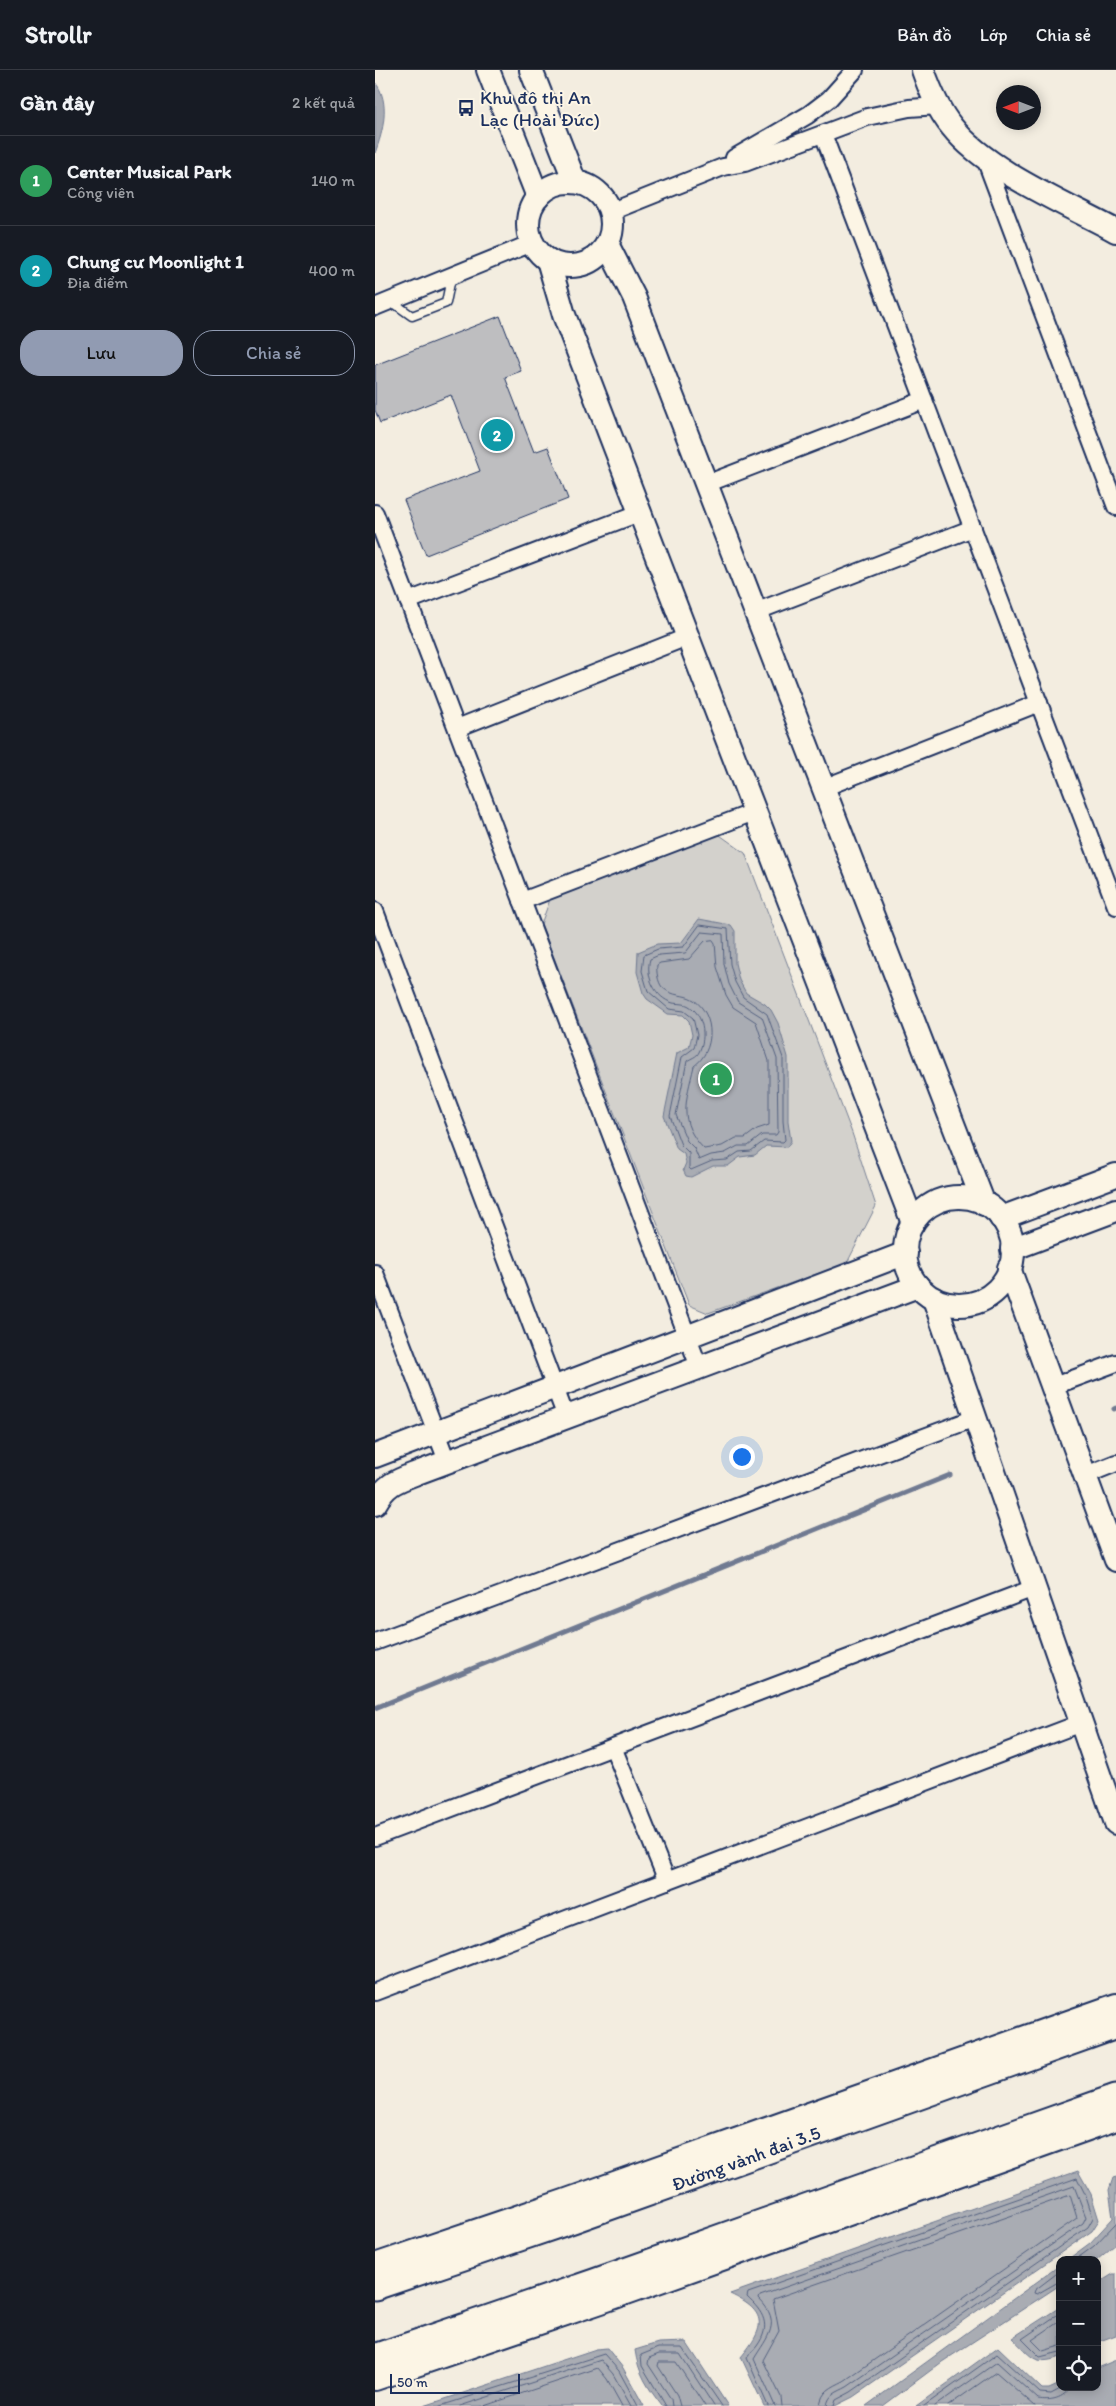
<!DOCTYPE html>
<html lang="vi">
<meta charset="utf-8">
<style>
body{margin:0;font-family:Itim,sans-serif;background:#20242c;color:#f1f3f6}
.controls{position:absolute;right:15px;bottom:15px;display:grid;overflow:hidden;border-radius:10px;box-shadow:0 2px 12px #0003}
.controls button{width:45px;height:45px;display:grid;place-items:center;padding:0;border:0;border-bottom:1px solid #363941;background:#171b24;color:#f1f3f6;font:25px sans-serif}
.compass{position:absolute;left:621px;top:15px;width:45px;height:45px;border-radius:50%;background:#171b24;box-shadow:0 2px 12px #0003;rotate:270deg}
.scale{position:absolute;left:15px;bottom:12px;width:130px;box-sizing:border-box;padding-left:5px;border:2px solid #1b2f5e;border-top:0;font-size:14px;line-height:18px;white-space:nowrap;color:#1b2f5e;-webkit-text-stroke:4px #fcf5e5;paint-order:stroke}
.you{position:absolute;left:366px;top:1386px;width:18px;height:18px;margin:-12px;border:4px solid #fff;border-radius:50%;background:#1a73e8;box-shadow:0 0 0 8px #1a73e833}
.badge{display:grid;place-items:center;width:32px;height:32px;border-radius:50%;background:#919bb2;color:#fff;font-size:16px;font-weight:700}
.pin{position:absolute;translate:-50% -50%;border:2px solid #fff;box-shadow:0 1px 5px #0006}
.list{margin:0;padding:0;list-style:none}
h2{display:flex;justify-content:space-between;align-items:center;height:65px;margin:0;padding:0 20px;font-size:21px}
h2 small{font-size:16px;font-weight:400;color:#9ea1a6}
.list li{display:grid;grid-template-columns:32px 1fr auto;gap:15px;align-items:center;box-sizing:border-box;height:90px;padding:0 20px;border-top:1px solid #363941}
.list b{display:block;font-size:19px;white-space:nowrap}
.list p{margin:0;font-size:16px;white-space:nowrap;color:#9ea1a6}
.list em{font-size:16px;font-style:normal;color:#9ea1a6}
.actions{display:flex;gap:10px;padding:15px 20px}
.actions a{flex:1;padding:11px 0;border:1px solid #919bb2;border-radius:20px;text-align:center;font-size:18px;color:#919bb2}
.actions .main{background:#919bb2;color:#111}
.icon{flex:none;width:28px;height:28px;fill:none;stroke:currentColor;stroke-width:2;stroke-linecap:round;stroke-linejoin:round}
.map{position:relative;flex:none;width:741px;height:2336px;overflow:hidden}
header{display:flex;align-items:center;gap:30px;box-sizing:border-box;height:70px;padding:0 25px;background:#171b24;border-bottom:1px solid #363941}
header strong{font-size:24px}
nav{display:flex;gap:28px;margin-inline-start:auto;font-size:18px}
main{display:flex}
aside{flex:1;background:#171b24}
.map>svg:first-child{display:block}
.green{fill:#d3d1cc;stroke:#778095}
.water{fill:#a9acb3;stroke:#707a91}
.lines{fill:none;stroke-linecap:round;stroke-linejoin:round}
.shore{stroke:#546180;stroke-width:1}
.stream{stroke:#707a91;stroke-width:5}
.building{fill:#bebec0;stroke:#1b2f5e}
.lane-casing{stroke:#1b2f5e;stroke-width:11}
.street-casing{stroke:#1b2f5e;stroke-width:20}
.secondary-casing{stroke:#1b2f5e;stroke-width:26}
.primary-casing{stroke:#1b2f5e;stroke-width:29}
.lane{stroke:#fcf5e5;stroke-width:8}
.street{stroke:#fcf5e5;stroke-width:16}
.secondary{stroke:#fcf5e5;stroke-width:22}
.primary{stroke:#fcf5e5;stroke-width:25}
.labels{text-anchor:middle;stroke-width:4;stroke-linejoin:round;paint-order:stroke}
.poi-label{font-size:19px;fill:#1b2f5e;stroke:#fcf5e5;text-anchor:start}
.street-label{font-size:19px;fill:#1b2f5e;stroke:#fcf5e5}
</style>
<header>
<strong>Strollr</strong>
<nav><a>Bản đồ</a><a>Lớp</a><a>Chia sẻ</a></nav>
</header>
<main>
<aside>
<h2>Gần đây<small>2 kết quả</small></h2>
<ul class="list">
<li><span class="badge" style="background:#2e9e5b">1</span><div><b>Center Musical Park</b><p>Công viên</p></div><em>140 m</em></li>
<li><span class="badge" style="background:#0f9aa8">2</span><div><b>Chung cư Moonlight 1</b><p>Địa điểm</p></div><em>400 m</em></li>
</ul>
<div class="actions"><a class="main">Lưu</a><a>Chia sẻ</a></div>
</aside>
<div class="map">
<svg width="741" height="2336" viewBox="0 0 741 2336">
<rect width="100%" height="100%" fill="#f3ede0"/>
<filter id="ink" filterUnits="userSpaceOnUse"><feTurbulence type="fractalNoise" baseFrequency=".02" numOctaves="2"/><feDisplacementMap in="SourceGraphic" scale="10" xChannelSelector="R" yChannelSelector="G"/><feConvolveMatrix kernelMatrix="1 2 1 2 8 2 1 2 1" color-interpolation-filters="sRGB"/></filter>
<g filter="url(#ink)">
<path class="green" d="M342,763L370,783L477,1063L501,1136L472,1193L333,1243L314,1235L166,854L176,827Z"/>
<g class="water">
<path d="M0,12C16,32 8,62 0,83Z"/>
<path d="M324,849L356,855L360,861V893L364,910L371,923L390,934L396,940L403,953L413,987V1051L416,1071L412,1077L391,1076L380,1085L365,1087L353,1096H338L316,1107L311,1106L308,1100L311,1093L309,1084L302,1079L289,1046L302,983L314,977L317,965L314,951L308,945L293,944L272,929L268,923L262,902L263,882L282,874L306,873Z"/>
<path d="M703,2101L716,2124L724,2150L717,2161L478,2327L460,2336H389L366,2287C391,2257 393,2242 355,2224Z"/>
<path d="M741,2107V2174L722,2190H692L715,2173L738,2148L734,2120L738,2108Z"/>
<path d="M685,2195V2215L567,2292L508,2336H491Z"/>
<path d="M738,2204H741V2265L722,2272V2214Z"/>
<path d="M685,2237V2287C658,2297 656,2285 637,2268Z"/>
<path d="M311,2272L353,2336H287C273,2318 263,2303 260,2280L283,2273Z"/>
<path d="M623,2277L667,2319H674L685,2314V2317H722V2298L741,2290V2336H541Z"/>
<path d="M232,2278L248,2298L269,2336H49L221,2279Z"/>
</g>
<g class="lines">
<g class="shore">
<path d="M325,855L353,859L355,894L360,912L368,927L392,944L408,988V1051L410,1070L408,1072L389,1071L376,1081L364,1082L352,1090L337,1091L316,1100L314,1098V1083L306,1075L295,1046L307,987L319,978L322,965L318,948L309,941L294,939L273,921L267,901L269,885L283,879L308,877Z"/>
<path d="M327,862L348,864L349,894L354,914L363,932L387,947L402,989L403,1062L401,1065H387L373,1076H363L350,1083L336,1085L324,1090L319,1078L312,1071L301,1045L312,991C316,988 322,987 324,982C332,967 328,944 314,936C309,933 303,934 298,933C280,928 270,906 275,889L284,885L310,883Z"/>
<path d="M338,870L340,873L342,897L351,925L358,937L381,952L394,991V1055L382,1059L370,1068H361L347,1076L329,1079C302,1051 311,1031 319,996C340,981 341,946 319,930C308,923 299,928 287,917C283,912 281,901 282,895L285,893L314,889L330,871Z"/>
<path d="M700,2190L719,2176L741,2153"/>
<path d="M685,2201L660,2220L659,2223L662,2224L685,2211"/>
<path d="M685,2243L647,2269L665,2287L685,2282"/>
<path d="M685,2251L657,2270L668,2281L685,2276"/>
<path d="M65,2336L229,2284L244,2301L263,2336"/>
<path d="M85,2336L226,2290L238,2304L256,2336"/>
<path d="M109,2336L223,2298L232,2309L247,2336"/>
<path d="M291,2336L267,2296L266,2285L283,2278H307L347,2336"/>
<path d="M297,2336L296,2329L273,2294L274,2288L284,2284H305L339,2336"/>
<path d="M305,2336L302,2325L283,2296L284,2292H301L330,2336"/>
<path d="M393,2336L372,2288C375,2283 379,2280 382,2276C397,2255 388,2242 372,2227L373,2223L702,2108L711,2126L718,2148L713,2157L476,2322L461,2330L459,2336"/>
<path d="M400,2336L379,2289C392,2267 408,2253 384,2229L385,2226L699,2116L711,2147L708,2153L472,2317C463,2322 453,2324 452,2336"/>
<path d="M407,2336L406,2327L388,2290L404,2261L398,2229L695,2125L702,2148L469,2311C457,2317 446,2321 445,2336"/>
<path d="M549,2336L622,2284L665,2323L676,2324L689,2317"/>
<path d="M560,2336L622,2292L663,2329C675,2331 689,2329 695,2317"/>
<path d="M573,2336L621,2302L660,2336"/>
</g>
<g class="stream">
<path d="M739,1339L741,1338"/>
<path d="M0,1638L575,1405"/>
</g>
</g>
<path class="building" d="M125,246L146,301L130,307L159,382L173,377L193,429L51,485L29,430L105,401L76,325L5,353L0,340V295Z"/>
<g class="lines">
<g class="lane-casing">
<path id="lane" d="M16,231L37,246L71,233L76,208"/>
</g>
<g class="street-casing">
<g id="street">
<path d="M448,64L741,836"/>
<path d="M609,86L741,437"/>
<path d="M359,88L433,45L454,29L480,0"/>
<path d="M235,142L348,97L370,93L492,47L534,38L563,36"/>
<path d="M0,237L157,173"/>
<path d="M331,414L549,330"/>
<path d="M0,443L324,1297"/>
<path d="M33,531L264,443"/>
<path d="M380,542L598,458"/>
<path d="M82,658L312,567"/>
<path d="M448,718L664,633"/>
<path d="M147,831L379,742"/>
<path d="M0,841L191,1347"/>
<path d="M0,1203L72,1391"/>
<path d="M679,1316L741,1293"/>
<path d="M711,1405L741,1393"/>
<path d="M0,1572L600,1348"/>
<path d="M238,1677L292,1811"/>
<path d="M0,1767L659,1518"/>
<path d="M0,1922L706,1653"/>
</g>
</g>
<g class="secondary-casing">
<g id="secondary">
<path d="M113,0L163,127"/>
<path d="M156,0L200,112"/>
<path d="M548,0C555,20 563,40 577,57C612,101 691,134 741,161"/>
<circle cx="195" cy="154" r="42"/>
<path d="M232,174L259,227L609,1134"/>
<path d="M173,190L189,245L538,1153"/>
<circle cx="584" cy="1181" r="54"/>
<path d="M626,1148L741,1105"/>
<path d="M637,1179L741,1140"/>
<path d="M634,1198L741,1490"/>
<path d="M559,1229L741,1753"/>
<path d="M0,1386L531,1183"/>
<path d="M0,1434C11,1414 21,1411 42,1403L543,1216"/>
<path d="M0,2195L189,2131L741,1935"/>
<path d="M0,2309L226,2232L741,2049"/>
</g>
</g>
<g class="primary-casing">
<g id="primary">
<path d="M0,2217L198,2150L741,1956"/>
<path d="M0,2287L219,2212L741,2027"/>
</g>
</g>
<use href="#lane" class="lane"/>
<use href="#street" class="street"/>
<use href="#secondary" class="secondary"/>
<use href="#primary" class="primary"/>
</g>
</g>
<defs>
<g id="bus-bare" transform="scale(1.35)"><path d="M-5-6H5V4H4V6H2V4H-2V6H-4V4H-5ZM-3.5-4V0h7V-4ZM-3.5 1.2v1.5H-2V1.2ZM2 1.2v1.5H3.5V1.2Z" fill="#1b2f5e" stroke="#fcf5e5" stroke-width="2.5" paint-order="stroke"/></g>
</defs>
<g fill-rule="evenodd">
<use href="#bus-bare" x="91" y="38"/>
</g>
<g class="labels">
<g class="poi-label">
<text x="105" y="34">Khu đô thị An<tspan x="105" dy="22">Lạc (Hoài Đức)</tspan></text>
</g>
<g class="street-label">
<text transform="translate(371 2088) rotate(-20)" y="7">Đường vành đai 3.5</text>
</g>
</g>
</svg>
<div class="controls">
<button>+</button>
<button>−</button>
<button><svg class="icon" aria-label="locate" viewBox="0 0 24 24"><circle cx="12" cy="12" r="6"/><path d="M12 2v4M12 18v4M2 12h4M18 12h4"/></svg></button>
</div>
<svg class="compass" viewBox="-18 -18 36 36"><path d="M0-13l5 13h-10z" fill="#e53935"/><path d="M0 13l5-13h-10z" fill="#9ea1a6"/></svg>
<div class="scale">50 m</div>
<div class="you"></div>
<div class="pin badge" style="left:341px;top:1009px;background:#2e9e5b">1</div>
<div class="pin badge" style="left:122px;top:365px;background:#0f9aa8">2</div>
</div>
</main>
